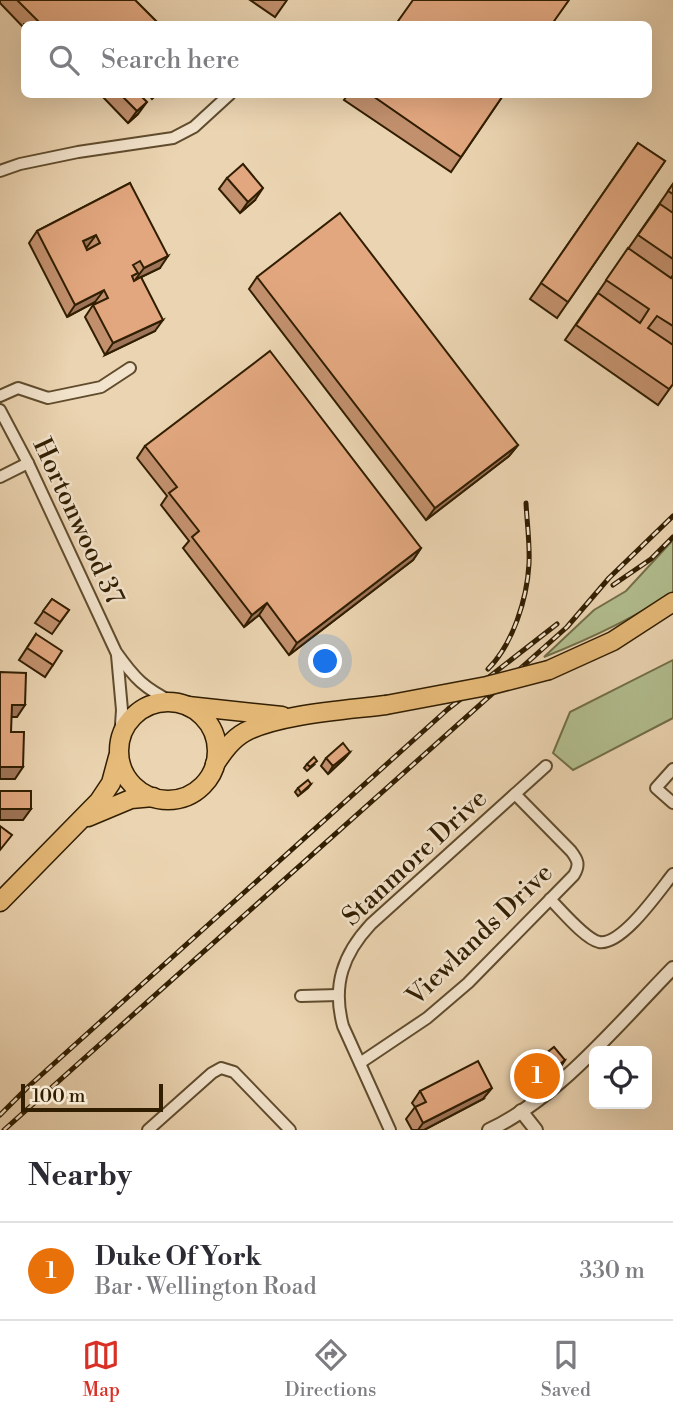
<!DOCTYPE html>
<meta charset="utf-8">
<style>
body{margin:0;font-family:"Libre Bodoni",serif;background:#f2f2f3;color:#2b2b33}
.controls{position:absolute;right:21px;bottom:21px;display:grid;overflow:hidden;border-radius:10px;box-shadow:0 7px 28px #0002}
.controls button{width:63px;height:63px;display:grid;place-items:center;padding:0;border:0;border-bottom:2px solid #e1e1e2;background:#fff;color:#2b2b33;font:35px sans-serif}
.scale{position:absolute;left:21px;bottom:18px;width:142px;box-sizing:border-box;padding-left:7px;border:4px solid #311e01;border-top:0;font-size:19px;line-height:24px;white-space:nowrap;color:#311e01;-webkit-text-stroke:5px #f2e3cc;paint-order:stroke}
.you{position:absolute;left:326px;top:662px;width:24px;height:24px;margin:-18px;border:5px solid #fff;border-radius:50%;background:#1a73e8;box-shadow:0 0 0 10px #1a73e833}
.badge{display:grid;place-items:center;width:46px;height:46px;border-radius:50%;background:#d93025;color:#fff;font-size:23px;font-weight:700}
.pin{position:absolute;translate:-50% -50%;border:4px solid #fff;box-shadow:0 2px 7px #0006}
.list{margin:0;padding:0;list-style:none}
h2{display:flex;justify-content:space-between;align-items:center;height:91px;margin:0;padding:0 28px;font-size:30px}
h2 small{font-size:23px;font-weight:400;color:#7c7c81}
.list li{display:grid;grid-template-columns:46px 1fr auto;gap:21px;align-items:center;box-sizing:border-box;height:98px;padding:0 28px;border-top:2px solid #e1e1e2}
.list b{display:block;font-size:26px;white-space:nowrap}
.list p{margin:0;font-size:23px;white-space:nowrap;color:#7c7c81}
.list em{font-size:23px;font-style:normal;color:#7c7c81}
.icon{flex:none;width:38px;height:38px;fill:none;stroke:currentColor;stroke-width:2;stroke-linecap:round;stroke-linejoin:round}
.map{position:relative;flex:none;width:673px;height:1130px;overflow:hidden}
.search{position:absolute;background:#fff;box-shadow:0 7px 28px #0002;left:21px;right:21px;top:21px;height:77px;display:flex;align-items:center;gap:18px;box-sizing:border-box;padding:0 24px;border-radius:10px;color:#7c7c81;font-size:26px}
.sheet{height:189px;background:#fff}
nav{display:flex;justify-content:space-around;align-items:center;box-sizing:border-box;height:98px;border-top:2px solid #e1e1e2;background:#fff;font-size:19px;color:#7c7c81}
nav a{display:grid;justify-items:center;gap:4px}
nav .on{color:#d93025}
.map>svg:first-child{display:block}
.green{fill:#b2be8f;stroke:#726e48;stroke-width:2}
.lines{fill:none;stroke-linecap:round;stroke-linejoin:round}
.minor-casing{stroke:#604c2d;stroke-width:14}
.tertiary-casing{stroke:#604c2d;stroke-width:16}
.trunk-casing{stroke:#311e01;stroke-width:21}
.minor{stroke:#f2e3cc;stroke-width:10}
.tertiary{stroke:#f2e3cc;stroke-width:12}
.trunk{stroke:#e6ba78;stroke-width:18}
.rail-casing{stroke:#311e01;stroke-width:5}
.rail{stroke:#f2e3cc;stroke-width:2.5;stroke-dasharray:8;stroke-linecap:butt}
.trunk-bridge-casing{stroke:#311e01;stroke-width:21;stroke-linecap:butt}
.trunk-bridge{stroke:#e6ba78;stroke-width:18}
.wall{fill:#c2906d;stroke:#311e01;stroke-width:2}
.shaded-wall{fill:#9e7559;stroke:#311e01;stroke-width:2}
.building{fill:#e2a77f;stroke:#311e01;stroke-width:2;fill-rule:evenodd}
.labels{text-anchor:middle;stroke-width:5;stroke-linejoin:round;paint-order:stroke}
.street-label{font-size:26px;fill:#311e01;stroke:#f2e3cc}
</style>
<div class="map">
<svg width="673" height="1130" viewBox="0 0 673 1130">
<rect width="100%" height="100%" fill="#ebd4b1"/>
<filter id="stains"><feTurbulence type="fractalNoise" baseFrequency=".00286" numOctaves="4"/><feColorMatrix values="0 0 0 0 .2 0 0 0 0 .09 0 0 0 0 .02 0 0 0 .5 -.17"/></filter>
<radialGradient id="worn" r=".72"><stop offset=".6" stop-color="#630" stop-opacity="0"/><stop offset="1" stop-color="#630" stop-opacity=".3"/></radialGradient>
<g class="green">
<path d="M673,540V592C633,619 589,639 544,657L594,610L626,591Z"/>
<path d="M673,660V718L573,770L553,753L570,712Z"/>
</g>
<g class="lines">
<g class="minor-casing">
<g id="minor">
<path d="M0,171L20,164L78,152L173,138L194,127L230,94"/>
<path d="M0,396L18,388L48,398L101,387L130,368"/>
<path d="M0,410L28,463L116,652C135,679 144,688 174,703"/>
<path d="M0,477L28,463"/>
<path d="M117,655L122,710L120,739"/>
<path d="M673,769L656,788L673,803"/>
<path d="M550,899C561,910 585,939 599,942C622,946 660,890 673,874"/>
<path d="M301,996L338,995"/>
<path d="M360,1063L427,1018L468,983L574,875C580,865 578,860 571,851L515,794"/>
<path d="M148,1130L212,1073L221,1068L234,1072L290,1130"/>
<path d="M390,1130L343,1026C332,985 343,954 371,924L546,766"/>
</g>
</g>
<g class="tertiary-casing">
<g id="tertiary">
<path d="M521,1111L536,1130"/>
<path d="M489,1130C558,1098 620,1022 673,968"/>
</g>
</g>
<g class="trunk-casing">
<g id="trunk">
<path d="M549,670L613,641L673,602"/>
<circle cx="168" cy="751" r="49"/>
<path d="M188,706L282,716"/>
<path d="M215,764C223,752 232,739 245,732C278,714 347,710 386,705"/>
<path d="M88,817L131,799L153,797"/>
<path d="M0,902L99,801L111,783L118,757"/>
</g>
</g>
<use href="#minor" class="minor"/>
<use href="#tertiary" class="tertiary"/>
<use href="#trunk" class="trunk"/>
<g class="rail-casing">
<g id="rail">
<path d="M613,585L651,559L673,537"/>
<path d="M488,669C513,644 527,599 529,564C530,544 527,523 526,503"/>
<path d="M0,1115L29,1086L448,709L557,624"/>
<path d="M4,1130L567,627L609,578L673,516"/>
</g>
</g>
<use href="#rail" class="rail"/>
<g class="trunk-bridge-casing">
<path id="trunk-bridge" d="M386,705L487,686L549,670"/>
</g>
<use href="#trunk-bridge" class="trunk-bridge"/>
</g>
<g class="wall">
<path d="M0,0H135L159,24H24V28L0,3Z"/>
<path d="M250,0H287L275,17Z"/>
<path d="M100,94H139L138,114L128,123Z"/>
<path d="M148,94H157L152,99Z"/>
<path d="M348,94H504L451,172L344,100Z"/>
<path d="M638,143L665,161L557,318L530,299Z"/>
<path d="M227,178L255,200L240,213L219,189Z"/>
<path d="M130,183L160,268L141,277L155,331L105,355L85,317L93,305L96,304L95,302L67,317L29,243L37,231Z"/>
<path d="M673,184V384L658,405L565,340Z"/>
<path d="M257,277L518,445L509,456L426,520L249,289Z"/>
<path d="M145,446L421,548L413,560L289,655L259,615L244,627L183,548L189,541L161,505L167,496L137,458Z"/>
<path d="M52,599L69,610L52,634L35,623Z"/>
<path d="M36,634L53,665L45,677L19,660Z"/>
<path d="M350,752L344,759L328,774L321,766L326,758Z"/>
<path d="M307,764L314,765L307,771L304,768Z"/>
<path d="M311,784L308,788L298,796L295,792L298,788Z"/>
<path d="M565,1060L557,1072L529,1094L518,1081L526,1069Z"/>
<path d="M420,1091L483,1099L424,1130H412L406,1119L415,1107L412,1103Z"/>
</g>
<g class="shaded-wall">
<path d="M147,102L138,114L128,123L137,111Z"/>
<path d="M263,188L255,200L240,213L248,202Z"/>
<path d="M96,235L87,247L75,253L83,241Z"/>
<path d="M168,256L160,268L135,280L144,268Z"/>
<path d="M104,290L95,302L67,317L75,305Z"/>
<path d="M163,320L155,331L105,355L113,343Z"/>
<path d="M518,445L509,456L426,520L435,508Z"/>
<path d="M421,548L413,560L289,655L297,643Z"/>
<path d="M267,603L259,615L244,627L252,615Z"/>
<path d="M12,705H25L17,717H3Z"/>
<path d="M350,752L344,759L328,774L333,766Z"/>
<path d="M0,767H23L15,779H0Z"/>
<path d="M0,809H31L23,820H0Z"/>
<path d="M565,1060L557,1072L529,1094L537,1082Z"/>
<path d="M492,1088L483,1099L424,1130H418L423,1123Z"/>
</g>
<g class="building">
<path d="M17,0H135L159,24H41Z"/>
<path d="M413,0H569L552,24H396Z"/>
<path d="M120,94H139L147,102L137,111Z"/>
<path d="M370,94H504L461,157Z"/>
<path d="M638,143L665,161L568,302L541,283Z"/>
<path d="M243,164L263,188L248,202L227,178Z"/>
<path d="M130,183L168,256L144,268L140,261L133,265L138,273L132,276L134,281L141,277L163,320L113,343L93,305L108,298L104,290L75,305L37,231ZM96,235L100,243L87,250L83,241Z"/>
<path d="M673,184V194L668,191Z"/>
<path d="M660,204L673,213V259L638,235Z"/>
<path d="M340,213L518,445L435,508L257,277Z"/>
<path d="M628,248L671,278L673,275V326L657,316L648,328L673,345V384L669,389L576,325L598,293L640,323L649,309L606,280Z"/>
<path d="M270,351L421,548L297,643L267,603L252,615L192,537L199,531L169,493L177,487L145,446Z"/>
<path d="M52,599L69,610L60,622L43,611Z"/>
<path d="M36,634L62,651L53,665L27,648Z"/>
<path d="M0,672L26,673L25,705H12L11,732H24L23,767H0Z"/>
<path d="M343,743L350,752L333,766L326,758Z"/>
<path d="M314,757L317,761L310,767L307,764Z"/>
<path d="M308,780L311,784L301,793L298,788Z"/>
<rect x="0" y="791" width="31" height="18"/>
<path d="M0,826L12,835L0,850Z"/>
<path d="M554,1047L565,1060L537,1082L526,1069Z"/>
<path d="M478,1061L492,1088L423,1123L415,1107L426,1102L420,1091Z"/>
</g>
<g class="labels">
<g class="street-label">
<text transform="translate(79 521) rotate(65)" y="9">Hortonwood 37</text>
<text transform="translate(414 857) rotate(-43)" y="9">Stanmore Drive</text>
<text transform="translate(479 934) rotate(-44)" y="9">Viewlands Drive</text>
</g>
</g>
<rect width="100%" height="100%" filter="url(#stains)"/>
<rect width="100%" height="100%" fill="url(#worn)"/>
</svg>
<div class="controls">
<button><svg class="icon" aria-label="locate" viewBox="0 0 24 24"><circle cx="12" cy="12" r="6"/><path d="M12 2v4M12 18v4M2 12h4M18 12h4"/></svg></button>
</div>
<div class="scale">100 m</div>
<div class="you"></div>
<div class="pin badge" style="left:537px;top:1076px;background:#e8710a">1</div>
<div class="search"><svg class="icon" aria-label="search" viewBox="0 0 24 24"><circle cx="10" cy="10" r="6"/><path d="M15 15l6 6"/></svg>Search here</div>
</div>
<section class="sheet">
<h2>Nearby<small></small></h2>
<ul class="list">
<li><span class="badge" style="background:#e8710a">1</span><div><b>Duke Of York</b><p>Bar · Wellington Road</p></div><em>330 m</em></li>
</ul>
</section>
<nav>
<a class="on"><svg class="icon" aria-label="map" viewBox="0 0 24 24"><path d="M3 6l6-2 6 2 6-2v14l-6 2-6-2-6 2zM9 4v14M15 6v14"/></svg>Map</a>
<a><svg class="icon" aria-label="directions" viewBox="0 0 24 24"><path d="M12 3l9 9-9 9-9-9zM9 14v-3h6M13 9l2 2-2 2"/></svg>Directions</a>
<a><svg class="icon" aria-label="saved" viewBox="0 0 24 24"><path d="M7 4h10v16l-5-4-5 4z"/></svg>Saved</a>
</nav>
